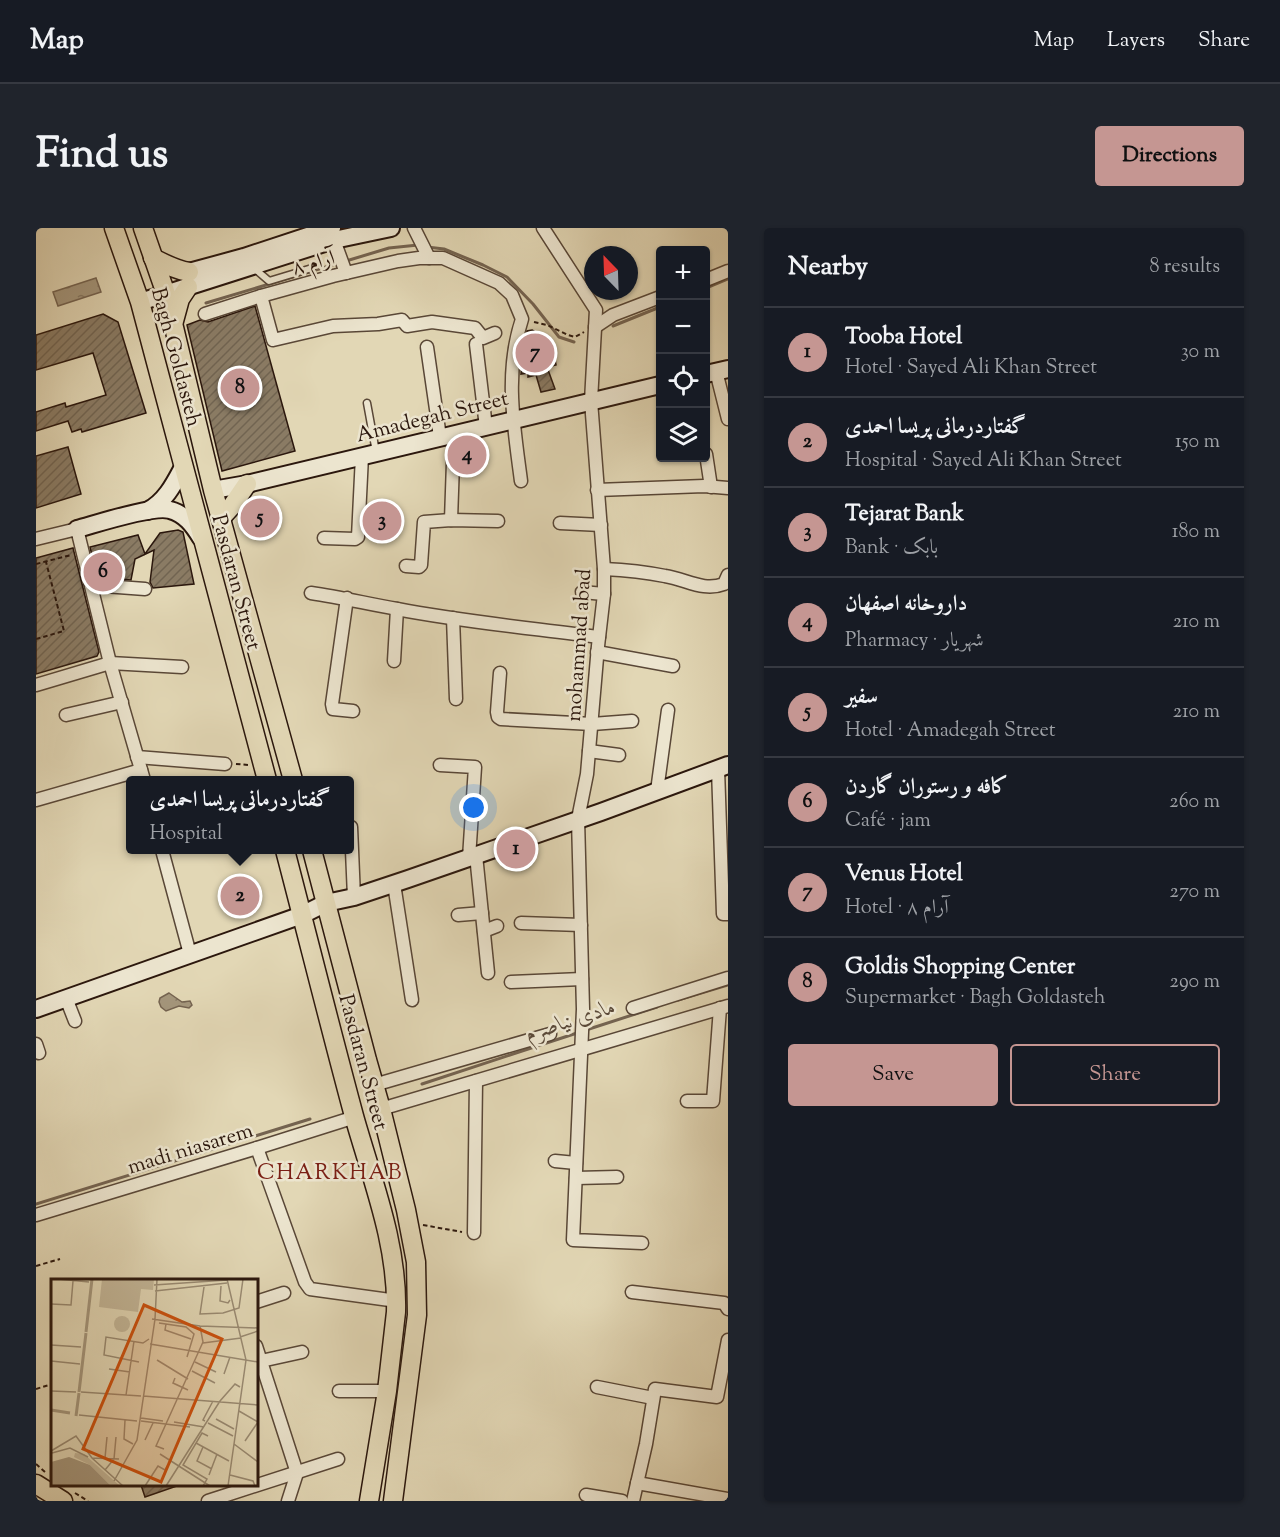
<!DOCTYPE html>
<meta charset="utf-8">
<style>
body{margin:0;font-family:"Sorts Mill Goudy",Amiri,serif;background:#20242c;color:#f1f3f6}
.controls{position:absolute;right:18px;top:18px;display:grid;overflow:hidden;border-radius:6px;box-shadow:0 2px 4px #0004}
.controls button{width:54px;height:54px;display:grid;place-items:center;padding:0;border:0;border-bottom:2px solid #363941;background:#171b24;color:#f1f3f6;font:30px sans-serif}
.compass{position:absolute;left:548px;top:18px;width:54px;height:54px;border-radius:50%;background:#171b24;box-shadow:0 2px 4px #0004;rotate:337deg}
.you{position:absolute;left:438px;top:580px;width:21px;height:21px;margin:-15px;border:4px solid #fff;border-radius:50%;background:#1a73e8;box-shadow:0 0 0 9px #1a73e833}
.badge{display:grid;place-items:center;width:39px;height:39px;border-radius:50%;background:#c59692;color:#111;font-size:20px;font-weight:700}
.pin{position:absolute;translate:-50% -50%;border:3px solid #fff;box-shadow:0 2px 6px #0006}
.popup{position:absolute;left:90px;top:548px;width:228px;height:78px;box-sizing:border-box;display:grid;place-content:center;border-radius:6px;background:#171b24;filter:drop-shadow(0 2px 4px #0005);font-size:20px;white-space:nowrap;color:#9ea1a6}
.popup b{font-size:22px;color:#f1f3f6}
.popup::after{content:'';position:absolute;left:50%;top:100%;margin-left:-12px;border:12px solid transparent;border-top-color:#171b24}
.list{margin:0;padding:0;list-style:none}
h2{display:flex;justify-content:space-between;align-items:center;height:78px;margin:0;padding:0 24px;font-size:26px}
h2 small{font-size:20px;font-weight:400;color:#9ea1a6}
.list li{display:grid;grid-template-columns:39px 1fr auto;gap:18px;align-items:center;box-sizing:border-box;height:90px;padding:0 24px;border-top:2px solid #363941}
.list b{display:block;font-size:22px;white-space:nowrap}
.list p{margin:0;font-size:20px;white-space:nowrap;color:#9ea1a6}
.list em{font-size:20px;font-style:normal;color:#9ea1a6}
.actions{display:flex;gap:12px;padding:18px 24px}
.actions a{flex:1;padding:14px 0;border:2px solid #c59692;border-radius:6px;text-align:center;font-size:21px;color:#c59692}
.actions .main{background:#c59692;color:#111}
.icon{flex:none;width:33px;height:33px;fill:none;stroke:currentColor;stroke-width:2;stroke-linecap:round;stroke-linejoin:round}
.map{position:relative;flex:none;width:692px;height:1273px;overflow:hidden;border-radius:6px}
header{display:flex;align-items:center;gap:36px;box-sizing:border-box;height:84px;padding:0 30px;background:#171b24;border-bottom:2px solid #363941}
header strong{font-size:28px}
nav{display:flex;gap:33px;margin-inline-start:auto;font-size:21px}
.intro{display:flex;align-items:center;justify-content:space-between;box-sizing:border-box;height:144px;padding:0 36px}
h1{margin:0;font-size:42px}
.button{padding:15px 27px;border-radius:6px;background:#c59692;color:#111;font-size:21px;font-weight:700}
main{display:flex;gap:36px;padding:0 36px}
aside{flex:1;background:#171b24;border-radius:6px;box-shadow:0 2px 4px #0004}
.map>svg:first-child{display:block}
.water{fill:url(#water-ripples);stroke:#746350;stroke-width:1.5}
.lines{fill:none;stroke-linecap:round;stroke-linejoin:round}
.stream{stroke:#746350;stroke-width:3}
.building{fill:url(#building-hatch);stroke:#2b170d;stroke-width:1.5}
.lane-casing{stroke:#594737;stroke-width:9}
.street-casing{stroke:#594737;stroke-width:15}
.secondary-casing{stroke:#2b170d;stroke-width:20}
.primary-casing{stroke:#2b170d;stroke-width:21}
.path{stroke:#2b170d;stroke-width:2;stroke-dasharray:4.5 3;stroke-linecap:butt}
.lane{stroke:#ece5cf;stroke-width:6}
.street{stroke:#ece5cf;stroke-width:12}
.secondary{stroke:#ece5cf;stroke-width:16}
.primary{stroke:#e2d7b5;stroke-width:18}
.labels{text-anchor:middle;stroke-width:5;stroke-linejoin:round;paint-order:stroke}
.street-label{font-size:21px;fill:#2b170d;stroke:#ece5cf}
.water-label{font-size:22px;font-style:italic;fill:#5b4a39;stroke:#ece5cf}
.neighbourhood-label{font-size:22px;letter-spacing:1.5px;fill:#7a1f14;stroke:#ece5cf}
.inset-river{fill:none;stroke:#a4967c;stroke-width:3}
.inset-road{fill:none;stroke:#998a72;stroke-width:1.5}
.view{fill:#cc4f0c;fill-opacity:0.15;stroke:#cc4f0c;stroke-width:3}
.inset-edge{fill:none;stroke:#2b170d;stroke-width:3}
</style>
<header>
<strong>Map</strong>
<nav><a>Map</a><a>Layers</a><a>Share</a></nav>
</header>
<div class="intro"><h1>Find us</h1><a class="button">Directions</a></div>
<main>
<div class="map">
<svg width="692" height="1273" viewBox="0 0 692 1273">
<defs>
<pattern id="water-ripples" width="26" height="14" patternUnits="userSpaceOnUse" patternTransform="scale(1.5)"><rect width="26" height="14" fill="#a4967c"/><path d="M2 4q2-2 4 0t4 0M15 11q2-2 4 0t4 0" fill="none" stroke="#867964"/></pattern>
<pattern id="building-hatch" width="6" height="6" patternUnits="userSpaceOnUse" patternTransform="scale(1.5)"><rect width="6" height="6" fill="#8a7b64"/><path d="M-1 1l2-2M0 6l6-6M5 7l2-2" fill="none" stroke="#716451"/></pattern>
</defs>
<rect width="100%" height="100%" fill="#e2d7b5"/>
<filter id="stains"><feTurbulence type="fractalNoise" baseFrequency=".00333" numOctaves="4"/><feColorMatrix values="0 0 0 0 .2 0 0 0 0 .09 0 0 0 0 .02 0 0 0 .5 -.17"/></filter>
<radialGradient id="worn" r=".72"><stop offset=".6" stop-color="#630" stop-opacity="0"/><stop offset="1" stop-color="#630" stop-opacity=".3"/></radialGradient>
<g class="water">
<path d="M60,50L65,64L22,78L17,64Z"/>
<path d="M133,765L146,774L154,773L156,777L153,780L143,778L130,783L125,779L123,774L124,770Z"/>
</g>
<g class="lines">
<g class="stream">
<path d="M391,19L408,21L447,37L471,49L497,76L523,109L538,114"/>
<path d="M310,33L353,20L382,17"/>
<path d="M670,60L692,51"/>
<path d="M170,75L303,35"/>
<path d="M577,98L624,79"/>
<path d="M642,772L692,757"/>
<path d="M550,802L621,779"/>
<path d="M386,856L541,805"/>
<path d="M0,976L274,891"/>
</g>
</g>
<g class="building">
<path d="M219,78L259,223L186,243L151,97L164,92L172,94Z"/>
<path d="M67,86L82,94L110,185L46,204L45,201L36,204L32,193L0,203V184L29,175L30,179L70,167L57,125L0,142V107Z"/>
<path d="M496,102L516,114L520,137L511,139L519,161L505,164L500,147L492,149V145L485,146L489,113L491,103Z"/>
<path d="M32,219L45,266L0,280V228Z"/>
<path d="M142,302L147,304L158,356L117,360L114,354L118,322L99,331L95,352L61,349L54,319L102,307L109,326L124,305Z"/>
<path d="M37,320L63,424L61,428L0,446V330Z"/>
<path d="M105,1257H140L141,1258L109,1269Z"/>
</g>
<g class="lines">
<g class="lane-casing">
<g id="lane">
<path d="M219,41L233,53L276,40"/>
<path d="M331,175L340,224"/>
</g>
</g>
<g class="street-casing">
<g id="street">
<path d="M378,0L393,30"/>
<path d="M507,0L560,82L555,173L568,341V366L562,418L551,546L542,591L547,781L537,1012L606,1015"/>
<path d="M298,12L310,45"/>
<path d="M670,52L692,43"/>
<path d="M225,68L237,112L297,98L342,96L366,92L371,98L396,94L439,100L447,110L459,105"/>
<path d="M169,86L225,68L297,48L362,33L383,30H407L463,55L476,67L486,91C468,145 478,199 485,253"/>
<path d="M559,99L577,87L624,69"/>
<path d="M440,116L450,199"/>
<path d="M391,119L404,209"/>
<path d="M680,143L692,191"/>
<path d="M670,226L675,259"/>
<path d="M561,262L668,258L692,260"/>
<path d="M415,292L418,206"/>
<path d="M524,295L565,297"/>
<path d="M288,310L319,311L322,309L326,228"/>
<path d="M0,311L41,301L74,435L108,552"/>
<path d="M370,338L383,339L385,337L388,294L415,292L462,293"/>
<path d="M568,341C589,342 609,344 629,348C650,351 667,364 688,356L692,347"/>
<path d="M55,357L109,361"/>
<path d="M546,364L568,366"/>
<path d="M275,365C304,369 332,376 361,381C428,394 495,400 563,409"/>
<path d="M311,370L296,476L297,481L317,483"/>
<path d="M417,390L420,471"/>
<path d="M561,424L637,438"/>
<path d="M358,433L361,381"/>
<path d="M464,445L461,484L462,489L465,491L556,496L596,493"/>
<path d="M0,457L74,435L146,439"/>
<path d="M30,487L86,474"/>
<path d="M553,523L583,527"/>
<path d="M101,529L189,536"/>
<path d="M404,537L439,539L433,630"/>
<path d="M682,541L687,686H692"/>
<path d="M621,563L632,482"/>
<path d="M0,572L105,542"/>
<path d="M314,599H315L318,669"/>
<path d="M126,622L154,726"/>
<path d="M440,627L452,745"/>
<path d="M358,656L376,772"/>
<path d="M422,687L446,685"/>
<path d="M485,695L545,697"/>
<path d="M448,703L461,698"/>
<path d="M475,754L546,751"/>
<path d="M30,770L39,793"/>
<path d="M597,780L692,750"/>
<path d="M0,816L3,825"/>
<path d="M338,857L514,806"/>
<path d="M651,873H677L684,780"/>
<path d="M345,881L692,778"/>
<path d="M221,920L269,1054L274,1061L361,1073"/>
<path d="M519,933L540,935"/>
<path d="M540,950L581,949"/>
<path d="M0,987L221,920L319,889"/>
<path d="M438,1005L440,853"/>
<path d="M596,1064L688,1075L692,1081"/>
<path d="M220,1074L248,1065"/>
<path d="M220,1118L261,1245L252,1273"/>
<path d="M225,1133L266,1124"/>
<path d="M561,1159L617,1170"/>
<path d="M303,1163H351"/>
<path d="M601,1255L692,1271"/>
<path d="M550,1267L586,1273"/>
<path d="M172,1273L302,1231"/>
<path d="M597,1273L610,1216L619,1161L681,1169L692,1112"/>
</g>
</g>
<g class="secondary-casing">
<g id="secondary">
<path d="M153,44L208,29L296,0"/>
<path d="M104,74L298,12L355,0"/>
<path d="M670,146L692,141"/>
<path d="M177,262L211,256L624,157"/>
<path d="M111,283C129,274 138,256 147,239"/>
<path d="M41,301C60,296 117,277 134,282C149,286 157,297 165,310"/>
<path d="M0,781L266,687L290,675L318,669L372,651L565,584L692,537"/>
</g>
</g>
<g class="primary-casing">
<g id="primary">
<path d="M78,0L104,74L231,552"/>
<path d="M107,0L130,66L177,262L257,552"/>
<path d="M117,30C129,36 140,42 153,44"/>
<path d="M138,93L144,71L152,59"/>
<path d="M185,290L196,278L211,256"/>
<path d="M249,622C272,710 294,799 318,888C336,952 362,1016 360,1084L351,1163L333,1273"/>
<path d="M276,622L331,832L345,881L370,982L380,1034L381,1087L357,1273"/>
<path d="M0,1256L27,1273"/>
</g>
</g>
<g class="path">
<path d="M498,94L511,97L532,107L539,109L548,104"/>
<path d="M0,336L35,327"/>
<path d="M0,411L28,403L10,334"/>
<path d="M200,536L213,537"/>
<path d="M387,997L426,1004"/>
<path d="M0,1038L24,1031"/>
<path d="M0,1161L16,1156"/>
<path d="M0,1236L9,1244"/>
<path d="M39,1265L52,1273"/>
</g>
<use href="#lane" class="lane"/>
<use href="#street" class="street"/>
<use href="#secondary" class="secondary"/>
<use href="#primary" class="primary"/>
</g>
<g class="labels">
<g class="street-label">
<text transform="translate(277 34) rotate(-15)" y="7">۸ آرام</text>
<text transform="translate(141 129) rotate(75)" y="7">Bagh Goldasteh</text>
<text transform="translate(396 188) rotate(-14)" y="7">Amadegah Street</text>
<text transform="translate(201 354) rotate(75)" y="7">Pasdaran Street</text>
<text transform="translate(542 417) rotate(-86)" y="7">mohammad abad</text>
<text transform="translate(328 834) rotate(75)" y="7">Pasdaran Street</text>
<text transform="translate(154 920) rotate(-17)" y="7">madi niasarem</text>
</g>
<g class="water-label">
<text transform="translate(534 791) rotate(-18)" y="8">مادی نیاصرم</text>
</g>
<g class="neighbourhood-label">
<text x="294" y="951">CHARKHAB</text>
</g>
</g>
<g transform="translate(15 1051)">
<rect width="207" height="207" fill="#e2d7b5"/>
<path d="M63 45a8 8 0 1 1 16 0a8 8 0 1 1-16 0Z" fill="#c3b698"/>
<path d="M51,0H103L102,11L90,10L87,33L48,28ZM24,174L33,175L69,207H60L39,186L23,178Z" fill="#c3b698"/>
<path d="M18,178L39,186L60,207H0V183Z" fill="#a4967c"/>
<path class="inset-river" d="M35,53L41,0M28,113L35,54M0,131L19,134M25,137L28,114"/>
<path class="inset-road" d="M7,0L38,3M176,0L195,81L177,207M103,6L176,1M170,7L169,22L177,24L179,21M153,8L149,35L172,34L188,29L192,0M104,12L176,4M0,25L20,26L22,2M101,40L149,47L207,49M108,44L135,48L143,55L136,78M115,45L114,51L140,60M189,58L207,52M152,64L190,59M99,65L207,83M0,66L30,68M106,81L137,100M0,82L29,85M88,83L53,76L55,58L92,64L98,60M144,83L165,93M58,90L79,93M141,92L164,104M173,95L179,78M124,99L122,104L137,111M0,112L25,113M30,113L90,117M75,116L83,62M92,117L207,126M188,132L207,143L194,162M28,136L86,142M90,139L112,142M165,140L183,150M74,141L73,160L82,165M90,142L139,148M154,142L152,141L162,122M123,143L153,148M157,144L182,157M94,161L102,144M145,164L178,182M183,165L207,183M152,168L146,182L161,190M113,170L105,167L152,63L149,47M0,172L25,157L41,179L72,207M1,174L19,169L37,178M109,175L159,207M41,179L68,180M54,179L56,158M54,191L63,180L65,158M158,196L166,175M179,196L202,202L204,207M63,202L86,161L104,40L106,0M94,207L107,187L114,191L119,183M115,207L169,122L184,105L189,108M152,207L156,200L132,186L151,154L157,157"/>
<path class="view" d="M93,26L171,60L110,203L32,170Z"/>
<rect width="207" height="207" class="inset-edge"/>
</g>
<rect width="100%" height="100%" filter="url(#stains)"/>
<rect width="100%" height="100%" fill="url(#worn)"/>
</svg>
<div class="controls">
<button>+</button>
<button>−</button>
<button><svg class="icon" aria-label="locate" viewBox="0 0 24 24"><circle cx="12" cy="12" r="6"/><path d="M12 2v4M12 18v4M2 12h4M18 12h4"/></svg></button>
<button><svg class="icon" aria-label="layers" viewBox="0 0 24 24"><path d="M12 4l9 5-9 5-9-5zM3 14l9 5 9-5"/></svg></button>
</div>
<svg class="compass" viewBox="-18 -18 36 36"><path d="M0-13l5 13h-10z" fill="#e53935"/><path d="M0 13l5-13h-10z" fill="#9ea1a6"/></svg>
<div class="you"></div>
<div class="pin badge" style="left:480px;top:621px">1</div>
<div class="pin badge" style="left:204px;top:668px">2</div>
<div class="popup"><b>گفتاردرمانی پریسا احمدی</b>Hospital</div>
<div class="pin badge" style="left:346px;top:293px">3</div>
<div class="pin badge" style="left:431px;top:227px">4</div>
<div class="pin badge" style="left:224px;top:290px">5</div>
<div class="pin badge" style="left:67px;top:344px">6</div>
<div class="pin badge" style="left:499px;top:125px">7</div>
<div class="pin badge" style="left:204px;top:160px">8</div>
</div>
<aside>
<h2>Nearby<small>8 results</small></h2>
<ul class="list">
<li><span class="badge">1</span><div><b>Tooba Hotel</b><p>Hotel · Sayed Ali Khan Street</p></div><em>30 m</em></li>
<li><span class="badge">2</span><div><b>گفتاردرمانی پریسا احمدی</b><p>Hospital · Sayed Ali Khan Street</p></div><em>150 m</em></li>
<li><span class="badge">3</span><div><b>Tejarat Bank</b><p>Bank · بابک</p></div><em>180 m</em></li>
<li><span class="badge">4</span><div><b>داروخانه اصفهان</b><p>Pharmacy · شهریار</p></div><em>210 m</em></li>
<li><span class="badge">5</span><div><b>سفیر</b><p>Hotel · Amadegah Street</p></div><em>210 m</em></li>
<li><span class="badge">6</span><div><b>کافه و رستوران گاردن</b><p>Café · jam</p></div><em>260 m</em></li>
<li><span class="badge">7</span><div><b>Venus Hotel</b><p>Hotel · ۸ آرام</p></div><em>270 m</em></li>
<li><span class="badge">8</span><div><b>Goldis Shopping Center</b><p>Supermarket · Bagh Goldasteh</p></div><em>290 m</em></li>
</ul>
<div class="actions"><a class="main">Save</a><a>Share</a></div>
</aside>
</main>
